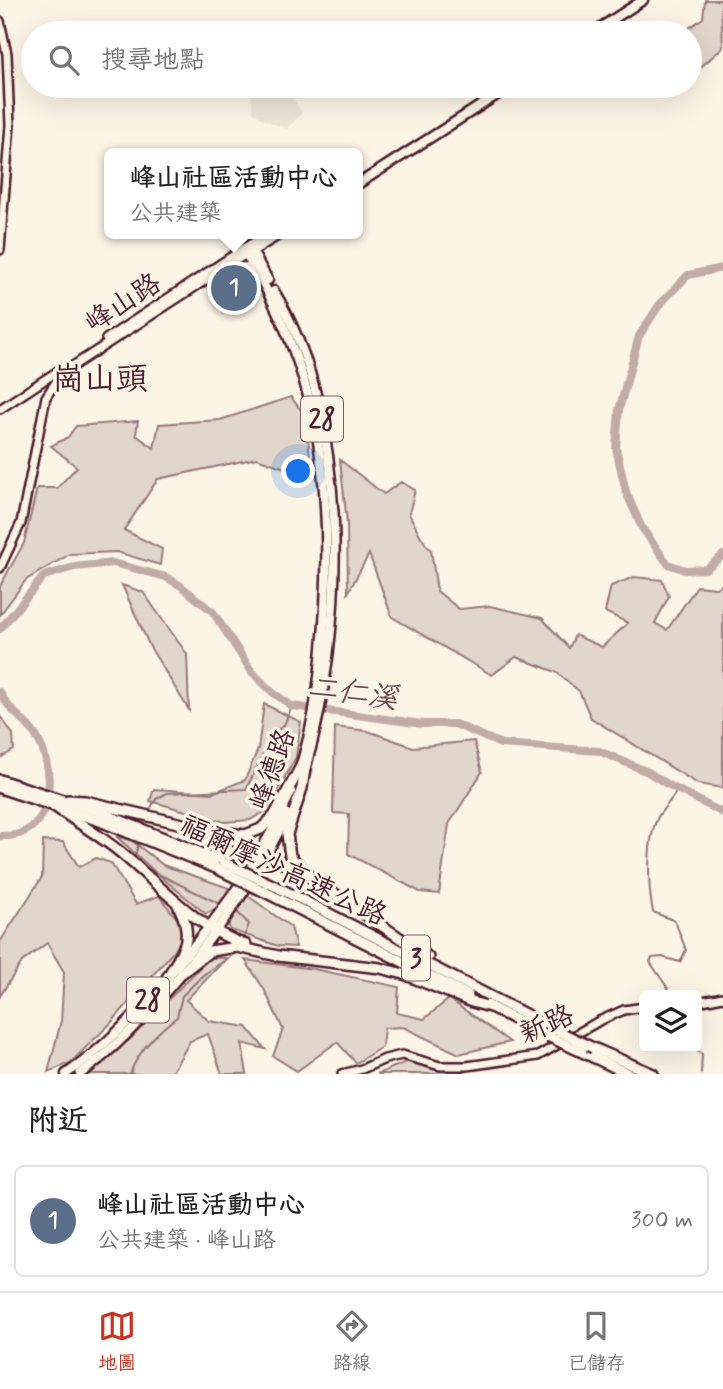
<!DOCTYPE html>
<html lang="zh-TW">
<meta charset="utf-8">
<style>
body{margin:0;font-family:Mynerve,"LXGW WenKai TC",sans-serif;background:#f6f6f6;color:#222}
.controls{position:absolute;right:21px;bottom:21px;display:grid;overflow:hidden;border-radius:10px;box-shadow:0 7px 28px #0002}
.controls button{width:63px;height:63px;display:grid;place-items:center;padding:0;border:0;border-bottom:2px solid #e0e0e0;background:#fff;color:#222;font:35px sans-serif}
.you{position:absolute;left:299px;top:472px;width:24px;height:24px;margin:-18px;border:5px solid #fff;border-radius:50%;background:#1a73e8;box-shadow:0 0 0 10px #1a73e833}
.badge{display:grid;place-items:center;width:46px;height:46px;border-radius:50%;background:#c8321e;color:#fff;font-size:23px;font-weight:700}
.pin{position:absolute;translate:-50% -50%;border:4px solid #fff;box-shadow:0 2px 7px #0006}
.popup{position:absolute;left:104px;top:148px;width:259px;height:91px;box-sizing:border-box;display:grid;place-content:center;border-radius:10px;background:#fff;filter:drop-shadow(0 2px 5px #0005);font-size:23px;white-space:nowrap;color:#767676}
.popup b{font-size:26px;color:#222}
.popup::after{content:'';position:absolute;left:50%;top:100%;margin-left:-14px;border:14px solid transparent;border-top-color:#fff}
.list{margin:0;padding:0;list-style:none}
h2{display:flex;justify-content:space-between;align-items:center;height:91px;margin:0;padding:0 28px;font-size:30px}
h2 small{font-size:23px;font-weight:400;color:#767676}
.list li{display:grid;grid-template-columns:46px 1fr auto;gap:21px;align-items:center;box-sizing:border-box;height:112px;margin:0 14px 14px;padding:0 14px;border:2px solid #e0e0e0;border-radius:10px}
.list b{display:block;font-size:26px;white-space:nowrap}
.list p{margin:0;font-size:23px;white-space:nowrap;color:#767676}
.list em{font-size:23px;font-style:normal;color:#767676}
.icon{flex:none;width:38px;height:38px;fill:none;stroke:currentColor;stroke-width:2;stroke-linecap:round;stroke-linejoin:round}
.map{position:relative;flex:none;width:723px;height:1074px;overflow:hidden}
.search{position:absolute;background:#fff;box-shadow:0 7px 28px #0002;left:21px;right:21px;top:21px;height:77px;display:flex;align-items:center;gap:18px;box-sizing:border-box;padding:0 24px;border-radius:38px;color:#767676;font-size:26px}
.sheet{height:217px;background:#fff}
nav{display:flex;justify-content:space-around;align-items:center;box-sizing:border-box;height:98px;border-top:2px solid #e0e0e0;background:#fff;font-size:19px;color:#767676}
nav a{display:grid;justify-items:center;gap:4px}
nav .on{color:#c8321e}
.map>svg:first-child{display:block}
.built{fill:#eee5d7}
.green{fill:#e2d5ca;stroke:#967a7a;stroke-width:2}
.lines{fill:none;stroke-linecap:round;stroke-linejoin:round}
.stream{stroke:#917474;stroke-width:2}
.river{stroke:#c0aca5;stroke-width:8}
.secondary-casing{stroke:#4a1f2b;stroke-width:12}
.primary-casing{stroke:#4a1f2b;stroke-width:13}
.highway-casing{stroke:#4a1f2b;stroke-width:14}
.secondary{stroke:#fcf5e5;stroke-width:7}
.primary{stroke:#fcf5e5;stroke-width:8}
.highway{stroke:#fcf5e5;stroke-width:9}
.highway-bridge-casing{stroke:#4a1f2b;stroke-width:14;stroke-linecap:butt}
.highway-bridge{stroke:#fcf5e5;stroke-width:9}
.labels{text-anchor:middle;stroke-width:7;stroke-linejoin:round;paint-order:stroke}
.shield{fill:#fcf5e5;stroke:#7f5f63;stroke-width:2}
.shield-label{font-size:26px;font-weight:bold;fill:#4a1f2b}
.street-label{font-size:28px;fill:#4a1f2b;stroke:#fcf5e5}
.water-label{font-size:30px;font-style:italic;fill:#6d4950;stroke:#fcf5e5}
.quarter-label{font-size:32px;fill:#4a1f2b;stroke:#fcf5e5}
</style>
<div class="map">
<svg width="723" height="1074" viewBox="0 0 723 1074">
<rect width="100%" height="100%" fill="#fcf5e5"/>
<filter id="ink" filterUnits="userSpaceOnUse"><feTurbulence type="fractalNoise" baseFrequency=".0143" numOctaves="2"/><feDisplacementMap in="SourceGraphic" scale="14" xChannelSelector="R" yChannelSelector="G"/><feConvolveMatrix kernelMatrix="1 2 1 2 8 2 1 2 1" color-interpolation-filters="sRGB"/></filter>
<g filter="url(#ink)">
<path class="built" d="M259,86L287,88L302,113L287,129L264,120L253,112L251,90Z"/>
<g class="green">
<path d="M705,0H723L721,3L723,47L690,77V33H682L703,18Z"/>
<path d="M291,397L306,417L312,478L257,458L158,479L124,530L162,549L160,565L117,552L70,554L26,580L0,615V586L24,543L37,488H57L77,467L51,446L68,437L76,426L138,421L136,435L154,448L159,424L220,420Z"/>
<path d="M340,460L384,494L401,482L415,490L409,514C415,524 423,544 431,550L437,591L459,609L490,606L542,618L569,648L575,635L602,647L628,623L605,612L611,586L634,577L662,580L669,596L655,623L667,630L697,586L716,588L723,584V788L698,784L591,718L579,691L556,672L516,657L492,675L392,617L369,554L348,593L347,523Z"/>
<path d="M122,585L143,592L187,654L189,710L150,647Z"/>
<path d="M264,704L301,722L296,757L290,768L266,811L250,820L225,822L150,801L154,789L212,793L245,780L258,749Z"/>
<path d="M0,716L13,734L14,750L0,758Z"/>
<path d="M335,727L368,731L413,747L474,741L482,772L449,824L439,894L420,892L348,854L349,814L333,813Z"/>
<path d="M116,836L131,840L163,865L229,888L217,908L206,914L154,871Z"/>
<path d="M43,841L63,842L79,867L96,858L111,863L136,904L159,896L182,925L180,944L111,1023L70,1063L48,1072L61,1021L64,972L47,943L22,962L0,996V942L42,877Z"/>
<path d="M247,895L291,927L296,947L278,946L231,930L228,925Z"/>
<path d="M209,958H227L186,1000L209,1021L247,1027L265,1049L242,1043L247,1074H222L208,1034L190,1041L171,1074H83L129,1040Z"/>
<path d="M245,960L314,969L399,987L397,1013L424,1019L449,999L510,1042L459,1054L403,1027L384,1028L382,1047L356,1063L337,1042L297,1071L273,1056L283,1029L264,989Z"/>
<path d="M411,1060L467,1074H377Z"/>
</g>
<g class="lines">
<g class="stream">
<path d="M148,813L156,799L167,793L246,789L274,733L284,725L292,706"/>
<path d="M139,842L135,856L146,868L220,904"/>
<path d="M235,910L249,924L243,940"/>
<path d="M666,995L669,990L650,962L652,958L662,957L680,962L686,950L675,921L653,912C648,889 646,839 658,817C663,808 672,800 677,790"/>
<path d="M690,1048L702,1054L701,1074"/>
<path d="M130,1074C137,1052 159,1030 177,1017L182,996L203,975L239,951"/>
</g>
<g class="river">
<path d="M723,268L688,275L660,304L639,336L619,410L616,448L626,492L642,528L668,564L685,570L706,569L723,555"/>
<path d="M0,629L44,576L74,567L113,563L166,577L181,586L213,612L252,672L272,692L292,706L422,724H455L501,744L599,751L648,772L667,784L723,813"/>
<path d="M0,692C7,708 20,716 31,729C49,751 55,792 41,816C32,831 17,837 0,836"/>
</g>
<g class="secondary-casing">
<g id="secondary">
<path d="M0,21L7,54L10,125L0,250"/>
<path d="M106,339L243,249"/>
<path d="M0,409L61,369"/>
<path d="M0,568L21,523L46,397L62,373L246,254"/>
<path d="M697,1002L723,997"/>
<path d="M342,1074L362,1069L385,1059L402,1055L440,1066H467L538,1056L599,1021L624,1010L644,1007"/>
</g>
</g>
<g class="primary-casing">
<g id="primary">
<path d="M592,33L643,0"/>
<path d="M358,184L511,86"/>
<path d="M269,234L243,249C316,365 332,471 325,606C322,662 316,720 298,774"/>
<path d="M249,246L268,280"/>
<path d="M249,253L280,234"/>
<path d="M225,268L244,267L257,275"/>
<path d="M274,291C352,418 346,631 305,770"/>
<path d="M66,1074C105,1048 136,1014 166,979C218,919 258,865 291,792"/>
<path d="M80,1074C114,1050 142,1019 169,988C216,934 257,880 287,814"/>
</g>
</g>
<g class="highway-casing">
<g id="highway">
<path d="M305,769L302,788L287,834L290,856L310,877L428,957"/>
<path d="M0,780L97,811L223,862"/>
<path d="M0,788L100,821L216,868"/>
<path d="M68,800L85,801L212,831L245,835L261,829L274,816L300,768"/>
<path d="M50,803C73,820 98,834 120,852C160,885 196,928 246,945"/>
<path d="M226,837L299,871"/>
<path d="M279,888L552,1028"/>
<path d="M273,896L468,995"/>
<path d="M182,973L210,951L237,947L278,956L380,968L404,974L472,1002L490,1007"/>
<path d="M167,978C184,949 195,938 178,905"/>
<path d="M487,1005L541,1033"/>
<path d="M593,1048L653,1074"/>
<path d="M582,1052L629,1074"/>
</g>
</g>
<use href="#secondary" class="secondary"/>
<use href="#primary" class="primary"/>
<use href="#highway" class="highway"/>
<g class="highway-bridge-casing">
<g id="highway-bridge">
<path d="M223,862L279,888"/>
<path d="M216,868L273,896"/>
<path d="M552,1028L593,1048"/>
<path d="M541,1033L582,1052"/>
</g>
</g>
<use href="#highway-bridge" class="highway-bridge"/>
</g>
</g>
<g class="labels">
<g class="shield">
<rect x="301" y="396.5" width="42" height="45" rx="5"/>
<rect x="402" y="935.5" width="28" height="45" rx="5"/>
<rect x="127" y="977.5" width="42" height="45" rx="5"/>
</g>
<g class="shield-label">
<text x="322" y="428">28</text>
<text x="416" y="967">3</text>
<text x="148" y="1009">28</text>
</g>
<g class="street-label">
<text transform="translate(122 302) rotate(-33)" y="10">峰山路</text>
<text transform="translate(271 769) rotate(-70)" y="10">峰德路</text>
<text transform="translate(284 869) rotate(25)" y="10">福爾摩沙高速公路</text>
<text transform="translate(546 1023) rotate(-24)" y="10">新路</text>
</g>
<g class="water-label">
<text transform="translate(353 692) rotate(8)" y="10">二仁溪</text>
</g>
<g class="quarter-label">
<text x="100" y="389">崗山頭</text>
</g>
</g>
</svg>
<div class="controls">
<button><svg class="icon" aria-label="layers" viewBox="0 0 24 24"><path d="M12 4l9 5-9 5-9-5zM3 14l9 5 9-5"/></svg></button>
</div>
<div class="you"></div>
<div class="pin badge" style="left:234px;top:288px;background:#5c6f8a">1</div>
<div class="popup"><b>峰山社區活動中心</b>公共建築</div>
<div class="search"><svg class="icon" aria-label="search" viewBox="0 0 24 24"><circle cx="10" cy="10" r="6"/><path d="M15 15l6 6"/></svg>搜尋地點</div>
</div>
<section class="sheet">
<h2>附近<small></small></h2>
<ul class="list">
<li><span class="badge" style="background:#5c6f8a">1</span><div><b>峰山社區活動中心</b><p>公共建築 · 峰山路</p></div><em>300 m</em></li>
</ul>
</section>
<nav>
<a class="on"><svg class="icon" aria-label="map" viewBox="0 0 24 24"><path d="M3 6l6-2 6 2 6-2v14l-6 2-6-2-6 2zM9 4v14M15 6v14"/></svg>地圖</a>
<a><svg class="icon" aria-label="directions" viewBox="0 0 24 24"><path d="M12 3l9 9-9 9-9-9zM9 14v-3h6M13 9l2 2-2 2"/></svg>路線</a>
<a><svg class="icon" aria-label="saved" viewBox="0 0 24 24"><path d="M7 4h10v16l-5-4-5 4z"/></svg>已儲存</a>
</nav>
